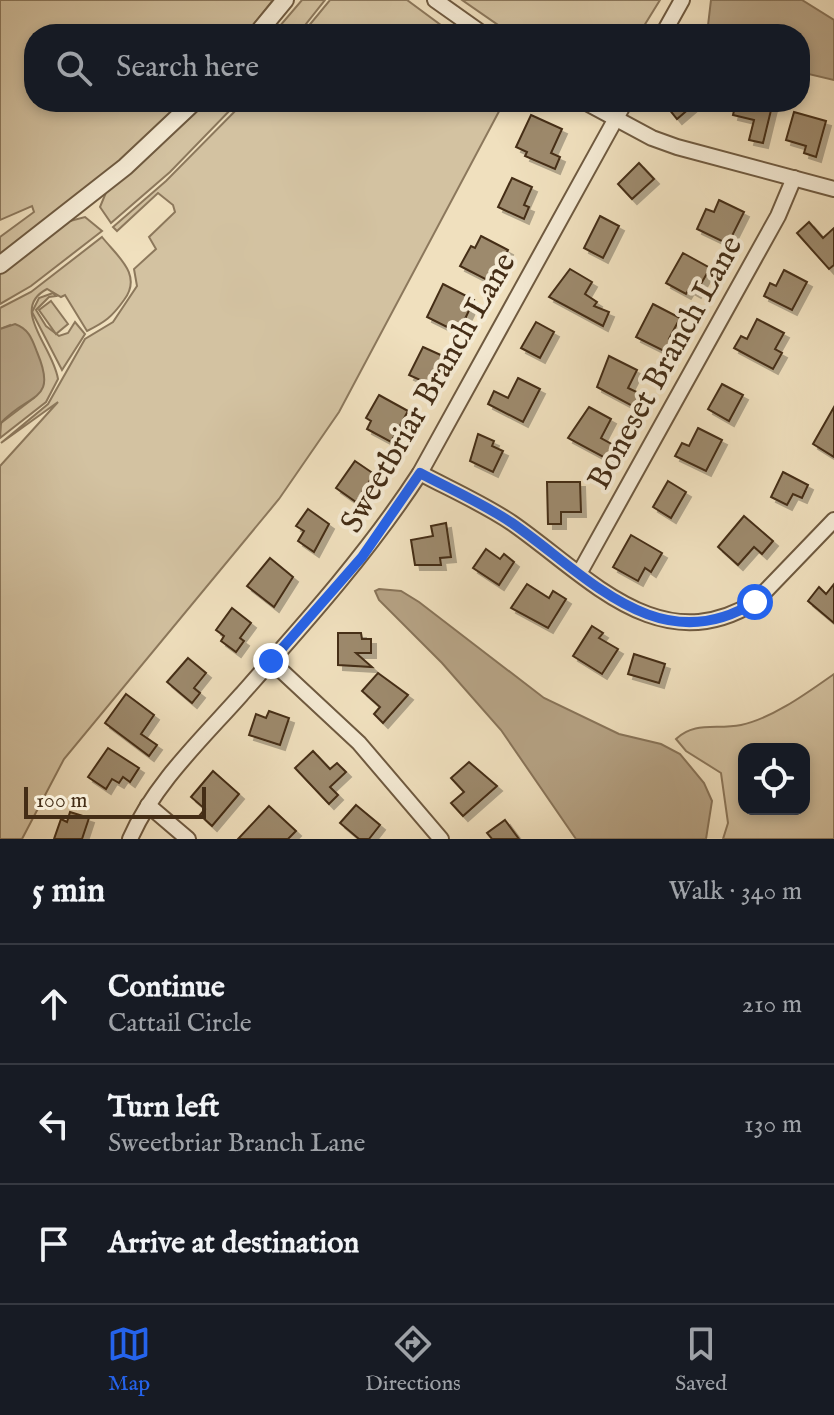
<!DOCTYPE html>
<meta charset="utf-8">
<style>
body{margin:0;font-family:"IM FELL English",serif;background:#20242c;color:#f1f3f6}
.controls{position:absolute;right:24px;bottom:24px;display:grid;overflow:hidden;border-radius:16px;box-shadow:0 4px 12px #0003}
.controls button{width:72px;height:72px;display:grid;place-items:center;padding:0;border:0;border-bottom:2px solid #363941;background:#171b24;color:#f1f3f6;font:40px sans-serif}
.scale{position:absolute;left:24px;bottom:20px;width:182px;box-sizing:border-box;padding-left:8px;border:4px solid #442d16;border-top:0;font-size:22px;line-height:28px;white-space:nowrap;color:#442d16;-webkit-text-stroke:6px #f5ebd5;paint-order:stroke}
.stop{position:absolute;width:24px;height:24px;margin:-18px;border:6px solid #2563eb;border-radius:50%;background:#fff}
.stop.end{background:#2563eb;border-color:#fff;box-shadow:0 2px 8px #0008}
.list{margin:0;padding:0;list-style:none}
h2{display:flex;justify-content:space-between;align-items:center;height:104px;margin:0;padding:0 32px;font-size:34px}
h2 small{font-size:26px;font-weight:400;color:#9ea1a6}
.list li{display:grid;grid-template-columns:52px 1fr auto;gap:24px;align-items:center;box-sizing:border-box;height:120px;padding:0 32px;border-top:2px solid #363941}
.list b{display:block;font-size:30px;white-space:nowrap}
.list p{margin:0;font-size:26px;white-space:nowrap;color:#9ea1a6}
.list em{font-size:26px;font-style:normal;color:#9ea1a6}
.icon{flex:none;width:44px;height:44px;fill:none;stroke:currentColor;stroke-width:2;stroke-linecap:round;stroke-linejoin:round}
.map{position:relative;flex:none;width:834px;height:839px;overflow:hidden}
.search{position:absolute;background:#171b24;box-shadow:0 4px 12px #0003;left:24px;right:24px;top:24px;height:88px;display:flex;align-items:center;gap:20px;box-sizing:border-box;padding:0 28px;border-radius:32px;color:#9ea1a6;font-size:30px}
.sheet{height:464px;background:#171b24}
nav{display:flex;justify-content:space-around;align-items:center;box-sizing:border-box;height:112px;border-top:2px solid #363941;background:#171b24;font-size:22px;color:#9ea1a6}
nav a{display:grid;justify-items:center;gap:4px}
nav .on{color:#2563eb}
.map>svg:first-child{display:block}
.green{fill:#d3c2a1;stroke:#8c785c;stroke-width:2;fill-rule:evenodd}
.water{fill:#b6a385;stroke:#887459;stroke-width:2}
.building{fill:#9d8a6d;stroke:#442d16;stroke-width:2;filter:url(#shadow)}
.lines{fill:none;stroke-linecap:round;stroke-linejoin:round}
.minor-casing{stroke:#6f5a40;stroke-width:18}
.tertiary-casing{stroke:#6f5a40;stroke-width:20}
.minor{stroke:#f5ebd5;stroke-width:14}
.tertiary{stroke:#f5ebd5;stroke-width:16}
.route{stroke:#2563eb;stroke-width:10}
.labels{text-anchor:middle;stroke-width:8;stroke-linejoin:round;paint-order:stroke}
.street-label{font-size:32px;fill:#442d16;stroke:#f5ebd5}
</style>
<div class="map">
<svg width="834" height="839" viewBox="0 0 834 839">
<defs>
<filter id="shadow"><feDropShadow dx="5" dy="5" stdDeviation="0" flood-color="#0004"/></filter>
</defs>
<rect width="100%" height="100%" fill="#f0e0be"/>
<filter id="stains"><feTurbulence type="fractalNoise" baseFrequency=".0025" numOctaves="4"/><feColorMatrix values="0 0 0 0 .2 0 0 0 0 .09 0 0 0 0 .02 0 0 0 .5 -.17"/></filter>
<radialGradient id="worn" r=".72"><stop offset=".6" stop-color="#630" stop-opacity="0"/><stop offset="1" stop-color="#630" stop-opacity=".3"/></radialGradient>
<g class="green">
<path d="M0,0H273L246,34H34V102H184L95,183L0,255V237L34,212L32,206L0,220Z"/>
<path d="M302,0H325L298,34H273Z"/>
<path d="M330,0H407L453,34H302Z"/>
<path d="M462,0H660L639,34H511Z"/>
<path d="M204,102H238L170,172L111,223L100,207L107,190Z"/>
<path d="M244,102H504L339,412L279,499L64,759L22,839H0V466L58,402L1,443L48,404L85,339L113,322L137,286L134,269L156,249L149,237L175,212L173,205L158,193L117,231L113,227L166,181Z"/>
<path d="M85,217L102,231L31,286L0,304V273L70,221Z"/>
<path d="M102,237C118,257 143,275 124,300C112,317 105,322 87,331L65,295L61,297L47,289C9,309 53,346 58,379L46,402L0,438L1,423L34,398L10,325L0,329V308L31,292Z"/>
<path d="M53,293L56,296L49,297L36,310L46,326L59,336L68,333L75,322L85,334L62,370L32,312L39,298Z"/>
<path d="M51,301L68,324L56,334L39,310Z"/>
<path d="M834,674V839H723L728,823L721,773L686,751L676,739C695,721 716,730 741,725C773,718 807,693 834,674ZM744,749H804V809H744Z"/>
</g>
<g class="water">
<path d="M711,0H802L834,20V80L800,72V34H707Z"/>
<path d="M15,324C29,329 32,339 37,352C59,404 27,392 0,424V329Z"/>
<path d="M379,589L401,591L419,602L544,698L619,734L661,744L680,754L704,783L712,801L706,839H576L501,730L442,663L379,600L375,591Z"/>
</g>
<g class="building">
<path d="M677,102H697L677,119L669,109Z"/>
<path d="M736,102H773L763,143L749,140L754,120L733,115Z"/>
<path d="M794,112L826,121L816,157L804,153L806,146L786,140Z"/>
<path d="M531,115L562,129L551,153L560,157L555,169L525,156L527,152L516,147Z"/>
<path d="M639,163L654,179L632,199L618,184Z"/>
<path d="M512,178L532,187L524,205L529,207L524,219L498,207Z"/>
<path d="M719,200L744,212L728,244L697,229L706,209L714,212Z"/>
<path d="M600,216L619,226L603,258L584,248Z"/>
<path d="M809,222L823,238L834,228V265L829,269L797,233Z"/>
<path d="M481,236L508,250L493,283L460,266L471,246L475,248Z"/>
<path d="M683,253L710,268L696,293L689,289L686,294L666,283Z"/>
<path d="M570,269L592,282L585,294L597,302L594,306L609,312L603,326L549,297Z"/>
<path d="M784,270L807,282L792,310L764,296L770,283L776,286Z"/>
<path d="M443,284L474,300L464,321L469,323L463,335L427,317Z"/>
<path d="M653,304L680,318L669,339L674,342L668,353L636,337Z"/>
<path d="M757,319L784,333L775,349L782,353L773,369L734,348L741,336L747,339Z"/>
<path d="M536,322L554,332L540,358L521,348Z"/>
<path d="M423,347L443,356L429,384L409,375Z"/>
<path d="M609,356L637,370L628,388L645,396L638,409L597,387Z"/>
<path d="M518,378L540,389L523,422L488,404L494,391L508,398Z"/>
<path d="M722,384L743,395L729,421L708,409Z"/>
<path d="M379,395L408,411L391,442L367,429L371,421L366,418Z"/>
<path d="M589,407L611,419L601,438L617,447L609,460L568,438Z"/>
<path d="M834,407V457L813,444Z"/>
<path d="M698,428L722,440L706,471L675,456L682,443L689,446Z"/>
<path d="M478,434L494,441L492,446L503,451L493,472L470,461Z"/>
<path d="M355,461L374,474L356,502L336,488Z"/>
<path d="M783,472L808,485L802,498L793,494L787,505L771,497Z"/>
<path d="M668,481L686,492L671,518L653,507Z"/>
<path d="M547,482H580L581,512H561V524H548Z"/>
<path d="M308,509L329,524L314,552L298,541L304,531L296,526Z"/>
<path d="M744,516L773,541L762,554L754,547L738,565L718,547Z"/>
<path d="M446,523L451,557L440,558L441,565H415L411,540L433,536L431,526Z"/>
<path d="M631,535L662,553L651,572L645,568L638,581L613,567Z"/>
<path d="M486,549L500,559L504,554L514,562L499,585L473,568Z"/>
<path d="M270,558L293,577L274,607L247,586Z"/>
<path d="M527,584L549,598L553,591L566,599L548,628L511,608Z"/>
<path d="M834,584V623L808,601L819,587L826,594Z"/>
<path d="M232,608L251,623L240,638L244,641L236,652L221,641L224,636L216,630Z"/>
<path d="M592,626L603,633L599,638L618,649L602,674L573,656Z"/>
<path d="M338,633H361L362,639H371V653H356L372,667L338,665Z"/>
<path d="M634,654L665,664L659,683L628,674Z"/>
<path d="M188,658L206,673L194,688L200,693L192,703L167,682Z"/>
<path d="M378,673L408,695L383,723L374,714L380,707L362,691Z"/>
<path d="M126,694L154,715L141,734L157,745L149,756L105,723Z"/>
<path d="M269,711L289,718L280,745L249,735L256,714L266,718Z"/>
<path d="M108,748L139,768L130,782L123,777L119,783L112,779L106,789L88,777Z"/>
<path d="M313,751L330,769L337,763L346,772L330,787L338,795L329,804L295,768Z"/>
<path d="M469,762L497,786L463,816L451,803L464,792L451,778Z"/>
<path d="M213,771L239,794L212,826L200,815L205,809L191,797Z"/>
<path d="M356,805L380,825L369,839H359L340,823Z"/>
<path d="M269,806L296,831L288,839H238Z"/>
<path d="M70,812L89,818L82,839H54L61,819L67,822Z"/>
<path d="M505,820L519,839H492L487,833Z"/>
</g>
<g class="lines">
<g class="minor-casing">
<g id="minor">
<path d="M435,0L483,34"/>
<path d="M663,34L682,0"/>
<path d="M585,102L652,138L677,147L834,189"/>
<path d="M420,473C450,489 484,504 512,523C587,575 659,662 755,602L834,520"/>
<path d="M580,572L778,216L794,178"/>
<path d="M271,661L359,743L441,839"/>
<path d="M148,805L188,839"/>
<path d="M130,839C154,784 201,740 241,695C305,623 368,553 420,473L625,102"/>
</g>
</g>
<g class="tertiary-casing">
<g id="tertiary">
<path d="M257,34L285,0"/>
<path d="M0,265L125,167L194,102"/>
</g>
</g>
<use href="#minor" class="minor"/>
<use href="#tertiary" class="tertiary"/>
</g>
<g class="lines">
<path class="route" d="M271,661L362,557L420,473C450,489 484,504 512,523C587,575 659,662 755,602"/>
</g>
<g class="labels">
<g class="street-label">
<text transform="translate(664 362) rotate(-61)" y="11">Boneset Branch Lane</text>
<text transform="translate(427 392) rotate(-60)" y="11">Sweetbriar Branch Lane</text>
</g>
</g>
<rect width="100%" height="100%" filter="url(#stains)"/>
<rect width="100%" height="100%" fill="url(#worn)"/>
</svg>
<div class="controls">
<button><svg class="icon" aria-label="locate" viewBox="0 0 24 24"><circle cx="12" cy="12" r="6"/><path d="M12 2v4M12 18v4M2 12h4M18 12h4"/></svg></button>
</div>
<div class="scale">100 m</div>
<div class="stop" style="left:755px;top:602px"></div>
<div class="stop end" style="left:271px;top:661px"></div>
<div class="search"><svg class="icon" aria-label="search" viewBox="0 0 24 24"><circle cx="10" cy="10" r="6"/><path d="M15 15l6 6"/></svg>Search here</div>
</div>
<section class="sheet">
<h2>5 min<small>Walk · 340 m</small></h2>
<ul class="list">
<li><svg class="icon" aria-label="ahead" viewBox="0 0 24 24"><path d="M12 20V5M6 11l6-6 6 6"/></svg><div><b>Continue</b><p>Cattail Circle</p></div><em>210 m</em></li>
<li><svg class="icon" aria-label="left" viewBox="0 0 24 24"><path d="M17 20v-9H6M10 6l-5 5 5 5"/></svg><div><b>Turn left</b><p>Sweetbriar Branch Lane</p></div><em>130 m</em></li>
<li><svg class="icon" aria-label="arrive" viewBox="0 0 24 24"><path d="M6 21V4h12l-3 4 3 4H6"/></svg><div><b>Arrive at destination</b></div></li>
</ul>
</section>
<nav>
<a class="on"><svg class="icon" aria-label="map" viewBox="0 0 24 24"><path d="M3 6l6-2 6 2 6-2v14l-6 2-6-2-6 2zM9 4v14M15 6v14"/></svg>Map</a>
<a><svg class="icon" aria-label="directions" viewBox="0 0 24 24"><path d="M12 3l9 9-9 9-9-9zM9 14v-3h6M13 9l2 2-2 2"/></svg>Directions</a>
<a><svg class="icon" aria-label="saved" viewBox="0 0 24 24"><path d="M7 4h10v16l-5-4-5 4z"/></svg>Saved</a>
</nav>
